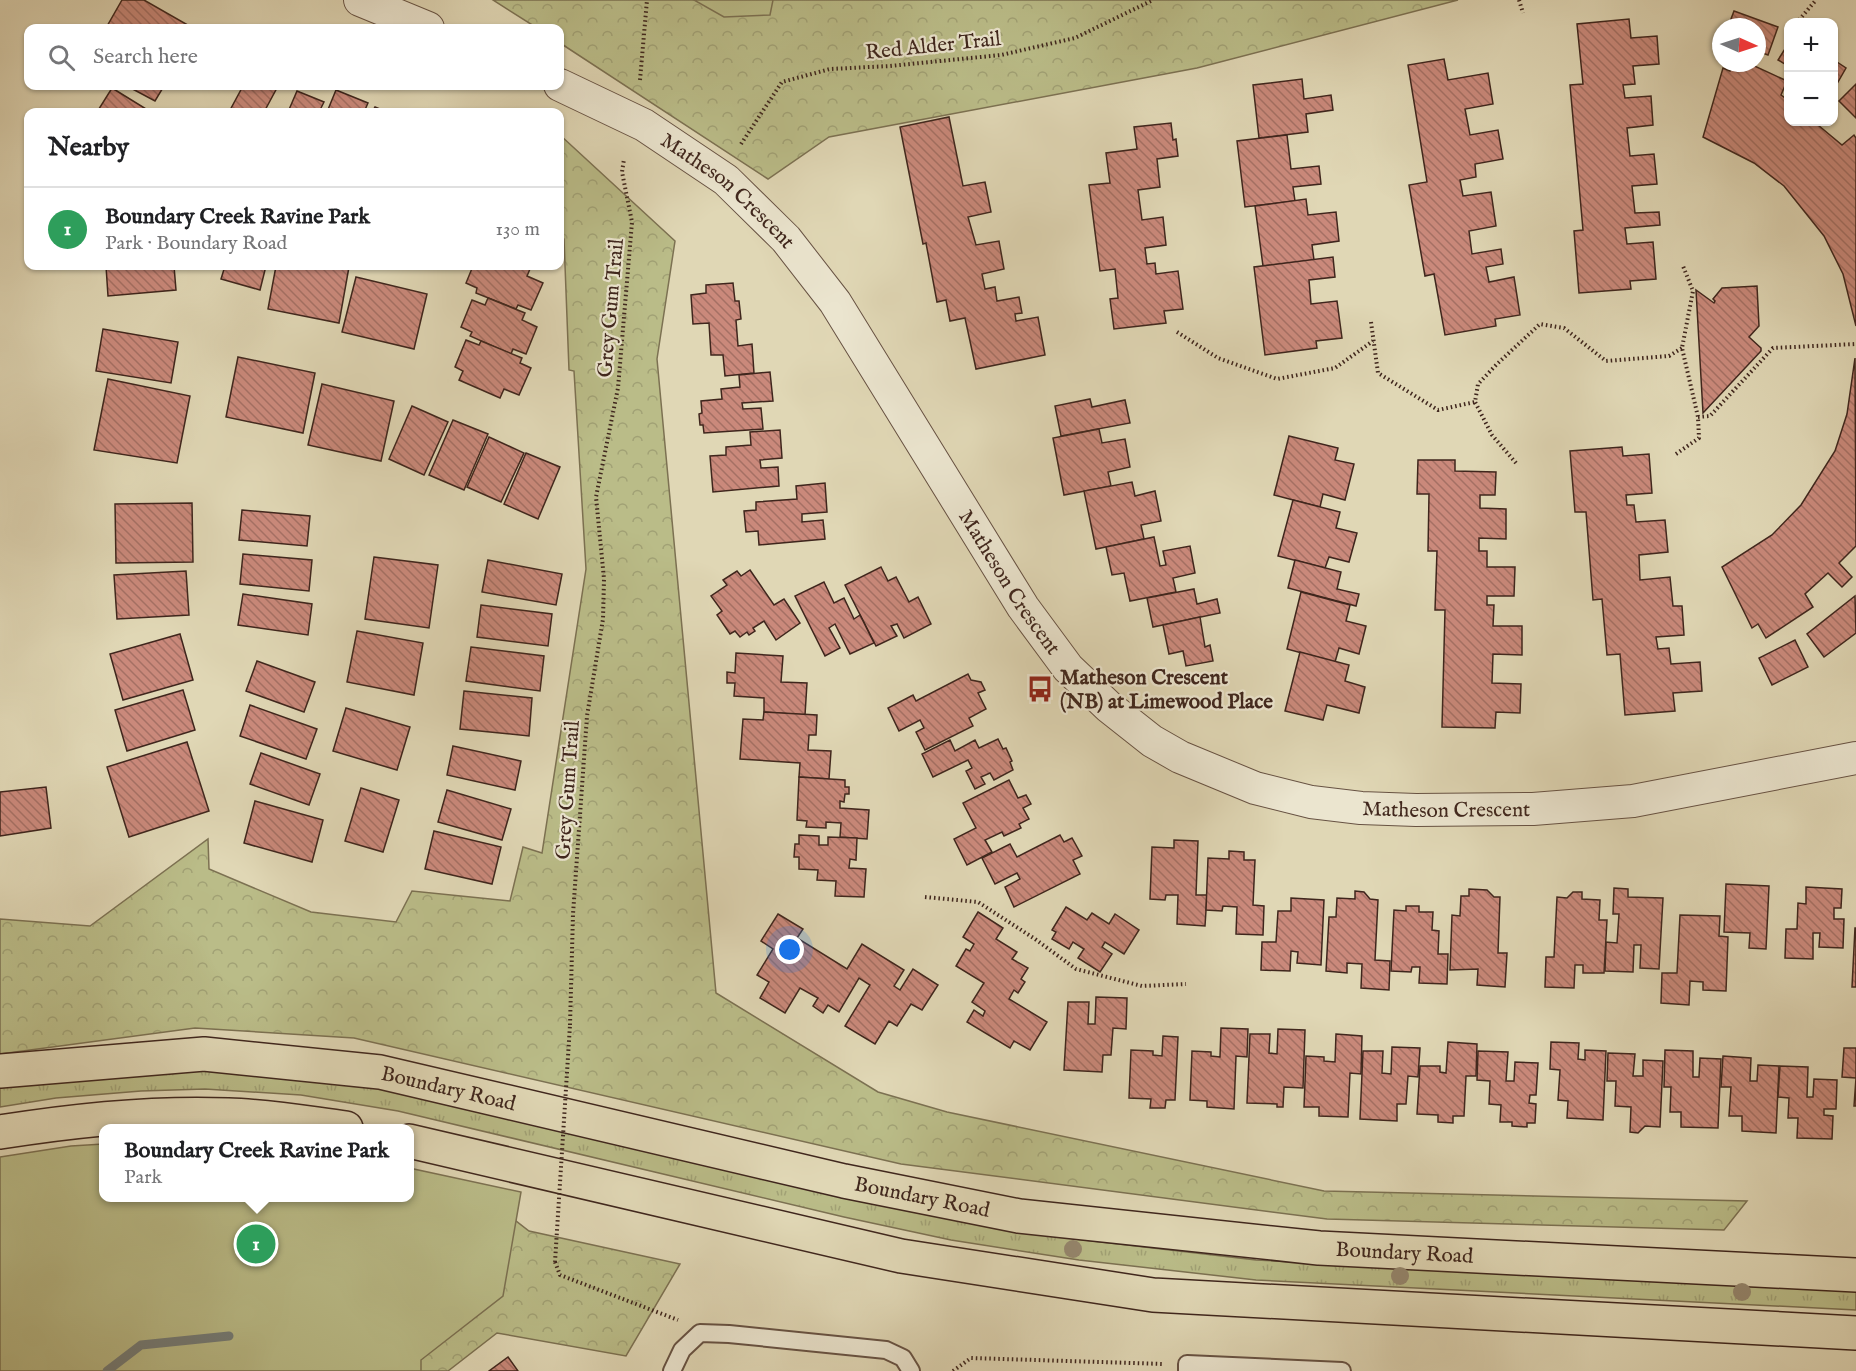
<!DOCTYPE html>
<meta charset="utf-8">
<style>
body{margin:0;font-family:"IM FELL English",serif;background:#f2f2f2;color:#202124}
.controls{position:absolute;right:18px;top:18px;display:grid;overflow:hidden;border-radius:12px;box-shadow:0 2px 4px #0004}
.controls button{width:54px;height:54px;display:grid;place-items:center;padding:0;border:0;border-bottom:2px solid #e0e0e0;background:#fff;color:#202124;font:30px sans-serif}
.compass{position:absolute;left:1712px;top:18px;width:54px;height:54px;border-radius:50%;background:#fff;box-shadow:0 2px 4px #0004;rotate:93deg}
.you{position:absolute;left:790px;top:950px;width:21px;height:21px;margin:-15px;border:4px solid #fff;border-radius:50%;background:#1a73e8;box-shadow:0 0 0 9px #1a73e833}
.badge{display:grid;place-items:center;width:39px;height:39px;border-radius:50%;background:#d93025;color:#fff;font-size:20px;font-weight:700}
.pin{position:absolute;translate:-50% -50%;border:3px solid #fff;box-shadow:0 2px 6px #0006}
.popup{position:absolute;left:99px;top:1124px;width:315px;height:78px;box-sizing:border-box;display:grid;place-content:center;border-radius:12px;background:#fff;filter:drop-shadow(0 2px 4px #0005);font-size:20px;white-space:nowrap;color:#757577}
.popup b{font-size:22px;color:#202124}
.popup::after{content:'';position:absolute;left:50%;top:100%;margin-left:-12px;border:12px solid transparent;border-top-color:#fff}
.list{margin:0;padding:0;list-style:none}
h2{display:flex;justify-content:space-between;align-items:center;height:78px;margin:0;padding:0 24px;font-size:26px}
h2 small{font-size:20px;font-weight:400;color:#757577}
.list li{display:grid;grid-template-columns:39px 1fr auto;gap:18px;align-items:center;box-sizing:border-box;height:84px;padding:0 24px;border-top:2px solid #e0e0e0}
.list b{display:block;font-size:22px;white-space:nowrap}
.list p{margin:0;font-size:20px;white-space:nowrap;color:#757577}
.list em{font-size:20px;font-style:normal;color:#757577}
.icon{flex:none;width:33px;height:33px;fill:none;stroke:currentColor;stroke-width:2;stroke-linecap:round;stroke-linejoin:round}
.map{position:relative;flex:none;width:1856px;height:1371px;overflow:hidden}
.search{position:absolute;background:#fff;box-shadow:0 2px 4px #0004;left:24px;top:24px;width:540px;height:66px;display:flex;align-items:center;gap:15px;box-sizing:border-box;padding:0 21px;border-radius:12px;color:#757577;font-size:22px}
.panel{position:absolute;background:#fff;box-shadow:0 2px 4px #0004;left:24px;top:108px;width:540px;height:162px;border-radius:12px}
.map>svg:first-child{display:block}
.grass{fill:url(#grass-tufts);stroke:#7c7152;stroke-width:1.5}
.forest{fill:url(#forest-crowns);stroke:#7c7152;stroke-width:1.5}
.green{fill:#babc88;stroke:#7c7152;stroke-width:1.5}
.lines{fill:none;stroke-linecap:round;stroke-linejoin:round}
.stream{stroke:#747d79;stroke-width:9}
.building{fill:url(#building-back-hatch);stroke:#3f261d;stroke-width:1.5}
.service-casing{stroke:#675243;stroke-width:20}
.minor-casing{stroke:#675243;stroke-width:34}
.primary-casing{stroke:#3f261d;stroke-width:36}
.path{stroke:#3f261d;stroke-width:4;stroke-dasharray:1.5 3;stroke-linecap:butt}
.service{stroke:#ebe5cf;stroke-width:16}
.minor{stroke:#ebe5cf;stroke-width:32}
.primary{stroke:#e0d7b5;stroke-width:33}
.path-bridge{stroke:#3f261d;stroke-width:4;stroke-dasharray:1.5 3;stroke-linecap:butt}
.tree{fill:#95866d}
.labels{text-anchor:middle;stroke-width:4.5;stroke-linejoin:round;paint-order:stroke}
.street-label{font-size:21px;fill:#3f261d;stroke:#ebe5cf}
.poi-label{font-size:21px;font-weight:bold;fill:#3f261d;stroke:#ebe5cf;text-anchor:start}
</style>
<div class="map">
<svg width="1856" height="1371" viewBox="0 0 1856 1371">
<defs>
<pattern id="grass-tufts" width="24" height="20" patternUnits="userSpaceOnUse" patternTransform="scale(1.5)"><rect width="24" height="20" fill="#babc88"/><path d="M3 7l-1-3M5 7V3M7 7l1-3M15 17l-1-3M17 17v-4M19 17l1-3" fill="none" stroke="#a1a175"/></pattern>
<pattern id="forest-crowns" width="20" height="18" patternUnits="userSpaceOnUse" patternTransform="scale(1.5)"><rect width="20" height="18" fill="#babc88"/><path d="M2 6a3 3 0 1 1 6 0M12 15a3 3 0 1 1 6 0" fill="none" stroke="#a1a175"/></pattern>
<pattern id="building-back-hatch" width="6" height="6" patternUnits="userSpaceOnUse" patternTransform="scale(1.5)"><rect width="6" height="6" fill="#ca897b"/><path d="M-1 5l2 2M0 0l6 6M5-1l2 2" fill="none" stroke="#a57064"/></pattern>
</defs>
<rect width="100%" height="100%" fill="#e0d7b5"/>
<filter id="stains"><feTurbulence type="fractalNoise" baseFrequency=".00333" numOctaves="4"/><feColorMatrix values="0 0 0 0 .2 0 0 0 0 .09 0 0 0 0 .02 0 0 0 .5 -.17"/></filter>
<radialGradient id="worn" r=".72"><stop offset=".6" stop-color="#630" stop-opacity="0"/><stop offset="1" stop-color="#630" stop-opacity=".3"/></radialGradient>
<path class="grass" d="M141,1070H248L373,1086L1030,1233L1084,1240L1256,1260L1856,1290V1310L1256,1280L1079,1260L951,1240L844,1217L398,1111L301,1095L205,1089L141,1091L56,1098L0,1107V1087Z"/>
<g class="forest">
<path d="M493,0H1458L1197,68L829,137L768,179L560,43V28H537Z"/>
<path d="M560,135L675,241L657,359L716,993L878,1092L947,1112L1324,1191L1747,1201L1724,1230L1327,1219L901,1164L354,1038L195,1028L0,1054V919L90,926L208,839L209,869L311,912L396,922L412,891L510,901L523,847L542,853L586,569L574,371L569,370L564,239L560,235Z"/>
<path d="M0,1172L103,1198L485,1197L529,1231L680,1264L626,1356L497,1333L448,1371H0Z"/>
</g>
<g class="green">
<path d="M694,0H773L770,15L724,17Z"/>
<path d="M103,1144V1198H409V1168L521,1192L503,1296L421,1360V1371H0V1157L71,1146Z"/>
</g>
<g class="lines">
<path class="stream" d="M107,1371L141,1345L229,1336"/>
</g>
<g class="building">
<path d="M122,0H144L193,28H106Z"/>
<path d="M1734,11L1778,27L1768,55L1757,51V27H1728Z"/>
<path d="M1629,19L1631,38L1657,36L1659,64L1633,66L1635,84L1623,85L1625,98L1651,96L1653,125L1627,128L1630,156L1654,154L1657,184L1632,186L1635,213L1659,212L1660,225L1625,228L1627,244L1653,242L1656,279L1630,281L1631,289L1579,293L1574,231L1583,230L1570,85L1583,84L1577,24Z"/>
<path d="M1788,44V66L1778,60Z"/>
<path d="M1444,59L1448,80L1488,73L1493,104L1465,109L1470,135L1498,130L1503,159L1475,164L1476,177L1460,180L1463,196L1491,192L1496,226L1469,231L1472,254L1501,249L1503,264L1486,267L1489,282L1514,277L1520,315L1495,319L1496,326L1445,335L1434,274L1425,276L1409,185L1427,182L1408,65Z"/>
<path d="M1834,60L1846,68L1834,89Z"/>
<path d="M1734,63H1748L1787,81L1781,95L1788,100V122H1821L1818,125L1842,145L1854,135L1856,138V326L1843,274L1824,236L1784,186L1754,163L1703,137L1723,68L1730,71Z"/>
<path d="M1302,79L1304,99L1331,95L1333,110L1306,114L1308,132L1259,138L1253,85Z"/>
<path d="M1856,84V118L1839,101Z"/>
<path d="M127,86H164L155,101Z"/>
<path d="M243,86H278L264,112H229Z"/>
<path d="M112,88L151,112H97Z"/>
<path d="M336,90L368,103L364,112H327Z"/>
<path d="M297,91L324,102L319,112H288Z"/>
<path d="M375,107L387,112H372Z"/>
<path d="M949,117L963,186L985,182L991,212L968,217L976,245L999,241L1004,269L982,274L985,289L995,287L997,301L1019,297L1022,313L1015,314L1016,321L1038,317L1045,355L976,369L965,318L950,321L946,300L937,302L926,243L923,244L900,127Z"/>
<path d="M1171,123L1173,140L1176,139L1178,156L1157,159L1160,187L1138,190L1142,220L1163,217L1166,245L1145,248L1147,264L1155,263L1156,274L1178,271L1183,309L1164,311L1166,323L1114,329L1110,299L1118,298L1115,269L1100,271L1089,185L1110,183L1106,153L1137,149L1134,127Z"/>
<path d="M1287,135L1291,169L1319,166L1321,184L1293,187L1295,201L1245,207L1237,141Z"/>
<path d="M1306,199L1308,215L1336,212L1339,241L1312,245L1314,260L1263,266L1255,206Z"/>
<path d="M1333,257L1335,277L1309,280L1311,304L1337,301L1342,338L1316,341L1317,348L1265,355L1254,267Z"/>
<path d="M106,266H174L176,290L108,296Z"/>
<path d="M225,266H266L260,290L221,279Z"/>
<path d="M276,266L349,267L339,323L268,309Z"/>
<path d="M473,266H522L530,269L527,276L543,283L531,310L518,305L516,309L476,293L477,288L466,283Z"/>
<path d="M356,277L427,294L414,349L342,332Z"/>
<path d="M733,283L735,301H739L741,319L736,320L738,346L752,344L754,373L725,376L723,355H711L709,323L693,324L691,295L706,293V285Z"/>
<path d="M1757,286L1759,326L1749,337L1761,348V351L1703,413L1696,290L1714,303L1715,301L1713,299L1722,288Z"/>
<path d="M488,298L525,313L522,320L537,327L526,354L513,349L511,354L470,336L472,332L461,327L472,300L485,305Z"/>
<path d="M103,329L178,342L171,383L96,371Z"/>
<path d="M466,340L479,345L481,341L522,358L520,363L531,368L519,395L504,389L500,398L459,380L463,371L455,367Z"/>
<path d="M238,357L315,373L303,433L226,417Z"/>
<path d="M1855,358L1856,546L1839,563L1852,577L1842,587L1828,573L1805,594L1813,607L1766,638L1758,624L1752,628L1722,567L1772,535L1801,505L1835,451L1847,414Z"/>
<path d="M770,372L773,401L742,403L743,409L761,408L763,429L704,433L703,425H700L699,414L702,413L701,401L722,399L721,389L740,387L739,375Z"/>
<path d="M108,379L190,396L177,463L94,450Z"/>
<path d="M322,384L394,401L381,461L308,445Z"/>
<path d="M1090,399L1092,407L1125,400L1130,423L1061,436L1055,406Z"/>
<path d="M412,406L448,422L424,475L389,459Z"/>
<path d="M453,420L488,434L464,490L429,475Z"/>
<path d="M1099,429L1102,443L1125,439L1130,467L1108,472L1111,486L1064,495L1053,438Z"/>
<path d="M780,430L782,458L760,460L761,468L778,467L779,486L713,492L710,456L726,455V447L751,445L750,432Z"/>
<path d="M1289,436L1338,448L1335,460L1354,464L1345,500L1323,494L1320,507L1274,495Z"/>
<path d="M489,437L524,453L501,502L467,487Z"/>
<path d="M1622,447L1623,456L1649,454L1652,493L1626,495L1627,505H1634L1636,522L1665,520L1668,552L1639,555L1640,580L1670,577L1673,606H1682L1684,635L1656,637L1658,649L1669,648L1671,664L1700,662L1702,691L1673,693L1675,711L1625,715L1620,654L1607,655L1602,599L1593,600L1586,512H1575L1570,451Z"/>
<path d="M526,453L560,467L538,519L504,504Z"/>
<path d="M1418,460H1455V471L1496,472L1495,495H1480V508L1506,509V539L1479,538V551H1487V567H1515L1514,596H1487V605H1494L1493,626H1522V655L1493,654L1492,683L1521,684L1520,713L1496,712L1495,728L1442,727L1445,610H1435L1437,551H1428L1429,494H1417Z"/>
<path d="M1132,482L1135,496L1155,491L1161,521L1141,525L1144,539L1096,549L1084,491Z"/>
<path d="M825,483L827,512L802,514V522L823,520L825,539L759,545L758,531L746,532L744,511L756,510V502L797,499L796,486Z"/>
<path d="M1293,500L1340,512L1336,528L1357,533L1349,562L1329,557L1325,568L1278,556Z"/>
<path d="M192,503L193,562L116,563L115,504Z"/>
<path d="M242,510L310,516L307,546L239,540Z"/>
<path d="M1154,537L1160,566L1166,565L1163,551L1190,546L1195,573L1173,578L1176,592L1130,601L1124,573L1112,575L1106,547Z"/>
<path d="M243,554L312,560L309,591L240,584Z"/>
<path d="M374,557L438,565L429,628L365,619Z"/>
<path d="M488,560L562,574L556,605L482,592Z"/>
<path d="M1295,560L1341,572L1337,589L1359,594L1356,606L1288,588Z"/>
<path d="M881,567L888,581L896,577L909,602L918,597L931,624L904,638L897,624L891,626L897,636L876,646L845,585Z"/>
<path d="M750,570L774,605L784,599L800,623L776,640L764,621L753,628L755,631L749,635L747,632L740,637L735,631L730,634L717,615L722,611L711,596L727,585L723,580L737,571L741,576Z"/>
<path d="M186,571L189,615L117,619L114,575Z"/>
<path d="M824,582L834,603L844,598L854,619L860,615L874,643L850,654L835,624L829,628L840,648L825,656L795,596Z"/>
<path d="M1194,589L1197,604L1217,599L1220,613L1153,627L1147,598Z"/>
<path d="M1301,592L1350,605L1346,621L1366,626L1359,654L1339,648L1335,662L1287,649Z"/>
<path d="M243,594L312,604L308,635L238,625Z"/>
<path d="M1855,596L1856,633L1824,657L1807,634Z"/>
<path d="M481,605L552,614L548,646L477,637Z"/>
<path d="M1200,617L1205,647L1210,645L1213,661L1186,666L1183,651L1169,654L1163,625Z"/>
<path d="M357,631L423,643L414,695L347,682Z"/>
<path d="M180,634L193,680L123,700L110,654Z"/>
<path d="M1795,640L1808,667L1772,685L1759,658Z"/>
<path d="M471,647L544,656L540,691L466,681Z"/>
<path d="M1300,652L1349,665L1345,681L1365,687L1359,713L1327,705L1323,720L1285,711Z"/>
<path d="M736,653L783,656L781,682L807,683L805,715L764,712V698L734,696L735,683H727V672L735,673Z"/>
<path d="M257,661L315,682L304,712L246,691Z"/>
<path d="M968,674L971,680L981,682L985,690L978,693L986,709L969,718L973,726L925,750L916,732L924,728L920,720L899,731L888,708L913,695L916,701Z"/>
<path d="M183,690L195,730L127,751L115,710Z"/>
<path d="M464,691L532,698L529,736L460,729Z"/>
<path d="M250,705L317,729L306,759L240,736Z"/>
<path d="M346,708L410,727L397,770L333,751Z"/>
<path d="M764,712L817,715L816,735H809L808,750L831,751L829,779L799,777L800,763L740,759L743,719L763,720Z"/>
<path d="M998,739L1003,749L1006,748L1012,761L1010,762L1013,770L994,780L990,773L981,777L985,784L975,789L966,771L972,768L968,760L933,777L922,754L950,740L955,751L975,740L979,748Z"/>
<path d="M187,742L209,811L129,837L107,767Z"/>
<path d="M453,746L521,761L515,790L447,775Z"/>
<path d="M261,753L320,774L309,805L250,784Z"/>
<path d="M799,777L845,780V787H849V794H845L844,802L840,801V808L869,810L867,839L840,837L841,823L826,822V828L806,827L807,821L797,820Z"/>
<path d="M1009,780L1018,798L1026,795L1031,804L1023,808L1029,819L1019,824L1021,828L1004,836L1002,832L985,840L992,852L967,865L954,839L976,828L963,803Z"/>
<path d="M46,787L51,828L0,836V792Z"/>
<path d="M361,788L399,800L383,852L345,841Z"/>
<path d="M447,790L511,809L502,840L438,822Z"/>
<path d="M255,801L323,820L312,862L244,843Z"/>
<path d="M434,831L501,847L492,884L425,869Z"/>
<path d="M799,835L819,836V845H828V837L857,838L856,860L850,859L849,868L866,869L864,897L835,896L836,881L817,880L818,870L799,869V857H794L795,844H799Z"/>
<path d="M1060,835L1064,842L1072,838L1082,856L1073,860L1080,874L1014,907L1005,887L1020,879L1017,873L995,884L982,858L1010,844L1017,857Z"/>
<path d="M1174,840L1198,841L1196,895H1207L1205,926L1177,924L1178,895H1166L1165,900L1150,899L1152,847L1174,848Z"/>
<path d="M1229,851L1244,852V860H1255L1253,905L1264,906L1263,935L1236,934L1237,907L1223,906L1222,911L1206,910L1208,858L1229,859Z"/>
<path d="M1726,884L1769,886L1766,949L1749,948L1750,933L1724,932Z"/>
<path d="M1806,887L1842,889L1841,908H1834V919H1844L1843,948L1819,947L1820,933H1813V959L1785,958L1786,929H1797L1798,903L1806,904Z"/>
<path d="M1614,888L1628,889V897L1663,898L1659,969L1640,968L1641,945H1634L1633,972L1605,971L1606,942L1617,943L1619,914H1613Z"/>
<path d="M1469,889L1487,890L1494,897H1500L1498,953H1507L1505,987L1477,985L1478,969L1450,970L1452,915L1460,916L1461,896H1469Z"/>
<path d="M1355,891L1364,892L1370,899L1378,900L1375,960L1390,961L1389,990L1361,988L1362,964L1347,963V973L1326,971L1329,917H1336L1337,898L1355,899Z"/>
<path d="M1573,892H1582V899L1600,900L1599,920H1607L1604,973H1583V965H1575L1574,988L1545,987L1546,957H1554L1557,897L1567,898Z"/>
<path d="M1291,898L1324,900L1321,965L1297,963L1298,952L1291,951L1290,971L1261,970L1262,942H1276L1278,911H1291Z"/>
<path d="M1406,906H1419V912H1433L1432,930L1439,931L1438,954H1448L1447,984L1419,983L1420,967H1412L1411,972L1391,971L1394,910L1406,911Z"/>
<path d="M1066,907L1087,920L1092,913L1109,924L1115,914L1139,930L1124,954L1105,942L1102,947L1112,954L1100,972L1078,958L1084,949L1073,942L1069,949L1052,939L1056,932L1052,930Z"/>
<path d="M978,912L1003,928L996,939L1017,952L1012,959L1028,968L1021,979L1025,982L1018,993L1014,990L1009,999L1047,1022L1030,1050L1014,1041L1010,1048L967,1022L974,1010L983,1016L985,1011L972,1002L984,983L956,966L966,949L970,951L974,944L963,937Z"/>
<path d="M778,914L803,929L797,938L847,969L862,944L904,970L894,986L900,990L913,969L938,985L922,1010L911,1004L897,1026L889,1021L875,1044L845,1026L870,985L859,978L839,1012L828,1005L823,1013L813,1006L818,998L800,988L785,1013L760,998L769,982L757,975L773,949L761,941Z"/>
<path d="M1680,915L1720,916L1719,936L1728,937L1726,991L1703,990V982L1690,981L1689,1005L1661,1003L1662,973H1677Z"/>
<path d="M1855,928H1856V987H1852Z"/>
<path d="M1096,997L1127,998L1126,1029L1113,1028L1111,1055H1103L1102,1072L1064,1070L1068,1002H1089L1088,1024H1095Z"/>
<path d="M1221,1028L1248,1029L1247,1057L1236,1056L1234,1109L1207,1107V1101L1190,1100L1192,1051L1211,1052V1056L1220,1057Z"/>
<path d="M1278,1029L1305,1030L1303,1088L1284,1087L1283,1107H1277V1104L1247,1103L1250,1034H1270L1269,1053L1277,1054Z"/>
<path d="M1336,1034L1362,1036L1361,1074L1350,1073L1348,1117L1319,1116V1107H1304L1306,1056L1324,1057V1061L1335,1062Z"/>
<path d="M1163,1036L1178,1037L1175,1100H1166L1165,1108H1150L1151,1099L1129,1098L1131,1050L1153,1051V1055L1162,1056Z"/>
<path d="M1448,1042L1477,1044L1476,1076H1466L1464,1116H1453V1123L1438,1122V1115L1417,1114L1420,1066H1440V1072L1446,1073Z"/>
<path d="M1551,1042L1579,1043L1578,1059L1585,1060V1050L1606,1051L1603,1120L1567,1118L1568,1101L1558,1100L1560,1070L1550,1069Z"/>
<path d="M1392,1047L1420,1048L1418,1077L1408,1076L1406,1104H1397V1121L1360,1119L1363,1051H1383L1382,1073L1391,1074Z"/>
<path d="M1844,1048H1856V1106H1854L1856,1078L1842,1077Z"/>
<path d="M1665,1050L1693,1051V1077H1699L1700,1058L1721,1059L1718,1128L1681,1127V1112H1670L1671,1087H1664Z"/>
<path d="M1478,1051L1508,1052L1506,1081H1514L1515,1062L1538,1063L1536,1095H1530L1529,1103L1536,1104L1535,1123H1527V1127L1512,1126V1122H1500L1501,1105L1489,1104L1490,1081L1477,1080Z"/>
<path d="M1608,1053L1635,1054L1633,1076H1643V1060L1663,1061L1660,1127L1645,1126L1638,1133L1630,1132L1631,1107L1615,1106L1616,1081H1607Z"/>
<path d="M1723,1056L1751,1058L1750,1081H1757L1758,1065L1779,1066L1776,1133L1742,1131V1116H1729L1731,1087H1721Z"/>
<path d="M1780,1066L1808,1067L1807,1097H1813L1814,1079L1837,1080L1836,1109H1824V1115L1833,1116L1832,1139L1797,1138L1798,1118H1788L1789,1098L1778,1097Z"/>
<path d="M508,1357L518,1371H489Z"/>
</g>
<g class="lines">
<g class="service-casing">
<g id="service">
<path d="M672,1371L682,1350L700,1333L729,1334L886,1350L903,1358L911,1371"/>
<path d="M1187,1371V1364L1342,1371"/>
</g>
</g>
<g class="minor-casing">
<g id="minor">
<path d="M360,0L428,28"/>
<path id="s1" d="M560,85L644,125L726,180L786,239L835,302L1023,607L1068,668L1109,707L1152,741L1180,757L1255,788L1311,802L1361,808L1416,810L1533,809L1633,801L1856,758"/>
</g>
</g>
<g class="primary-casing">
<g id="primary">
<path id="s2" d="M0,1071L204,1054L380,1072L844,1181L1019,1216L1319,1248L1856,1275"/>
<path d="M0,1132C75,1120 152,1112 228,1115C267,1116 307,1123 346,1128"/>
<path d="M409,1141L901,1256L1153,1295L1856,1333"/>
</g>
</g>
<g class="path">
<path d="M1519,0L1523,13"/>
<path d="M1799,20L1816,0"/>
<path d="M640,80L647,0"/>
<path d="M741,144L782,82L830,69L890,66L1001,55L1075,38L1153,0"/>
<path d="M1371,322L1378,373L1438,410L1475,402"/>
<path d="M1177,332L1218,358L1277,379L1335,368L1373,341"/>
<path d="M1698,417L1710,416L1773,348L1856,344"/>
<path d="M1676,454L1699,438L1698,417L1682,348L1693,291L1683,266"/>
<path d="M1516,463L1492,435L1475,402L1478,384L1497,364L1540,324L1564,328L1606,361L1669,356L1682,348"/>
<path d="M925,897L978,902L1035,939L1076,969L1142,986L1186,984"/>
<path d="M570,1025L573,914L587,716L603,619L604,579L596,497L618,388L632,222L622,172L624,159"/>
<path d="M555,1262L560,1275L678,1320"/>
<path d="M953,1371L971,1358L1164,1364"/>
</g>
<use href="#service" class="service"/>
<use href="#minor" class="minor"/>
<use href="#primary" class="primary"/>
<path class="path-bridge" d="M555,1262L570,1025"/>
</g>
<g class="tree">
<circle cx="1073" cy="1249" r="9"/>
<circle cx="1400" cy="1276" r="9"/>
<circle cx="1742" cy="1292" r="9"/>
</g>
<defs>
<g id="bus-bare" transform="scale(2.07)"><path d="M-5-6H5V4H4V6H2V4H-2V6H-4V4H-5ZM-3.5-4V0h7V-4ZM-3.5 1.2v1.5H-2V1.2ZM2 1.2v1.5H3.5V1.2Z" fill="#8f2418" stroke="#ebe5cf" stroke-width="2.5" paint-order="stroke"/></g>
</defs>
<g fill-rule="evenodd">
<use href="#bus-bare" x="1040" y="689"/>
</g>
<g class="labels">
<g class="street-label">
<text transform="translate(933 45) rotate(-6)" y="7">Red Alder Trail</text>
<text dy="7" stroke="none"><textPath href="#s1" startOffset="200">Matheson Crescent</textPath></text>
<text transform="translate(610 308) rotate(-85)" y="7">Grey Gum Trail</text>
<text dy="7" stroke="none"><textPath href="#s1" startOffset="686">Matheson Crescent</textPath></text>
<text transform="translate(567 790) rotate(-86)" y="7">Grey Gum Trail</text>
<text dy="7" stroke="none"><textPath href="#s1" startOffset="1208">Matheson Crescent</textPath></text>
<text dy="7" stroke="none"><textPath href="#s2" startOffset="452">Boundary Road</textPath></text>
<text dy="7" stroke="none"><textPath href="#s2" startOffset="938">Boundary Road</textPath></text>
<text dy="7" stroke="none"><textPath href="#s2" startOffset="1424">Boundary Road</textPath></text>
</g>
<g class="poi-label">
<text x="1060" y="684">Matheson Crescent<tspan x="1060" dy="24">(NB) at Limewood Place</tspan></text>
</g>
</g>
<rect width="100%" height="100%" filter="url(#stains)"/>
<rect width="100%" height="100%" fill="url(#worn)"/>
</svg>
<div class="controls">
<button>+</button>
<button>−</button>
</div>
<svg class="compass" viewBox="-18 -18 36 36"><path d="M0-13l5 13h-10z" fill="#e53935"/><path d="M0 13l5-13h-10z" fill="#757577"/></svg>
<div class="you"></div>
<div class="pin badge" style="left:256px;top:1244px;background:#2e9e5b">1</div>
<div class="popup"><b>Boundary Creek Ravine Park</b>Park</div>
<div class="search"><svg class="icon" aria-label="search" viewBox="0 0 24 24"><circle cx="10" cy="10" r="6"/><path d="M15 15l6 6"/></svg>Search here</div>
<section class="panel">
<h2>Nearby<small></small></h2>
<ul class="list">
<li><span class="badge" style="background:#2e9e5b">1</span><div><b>Boundary Creek Ravine Park</b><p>Park · Boundary Road</p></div><em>130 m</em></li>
</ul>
</section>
</div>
